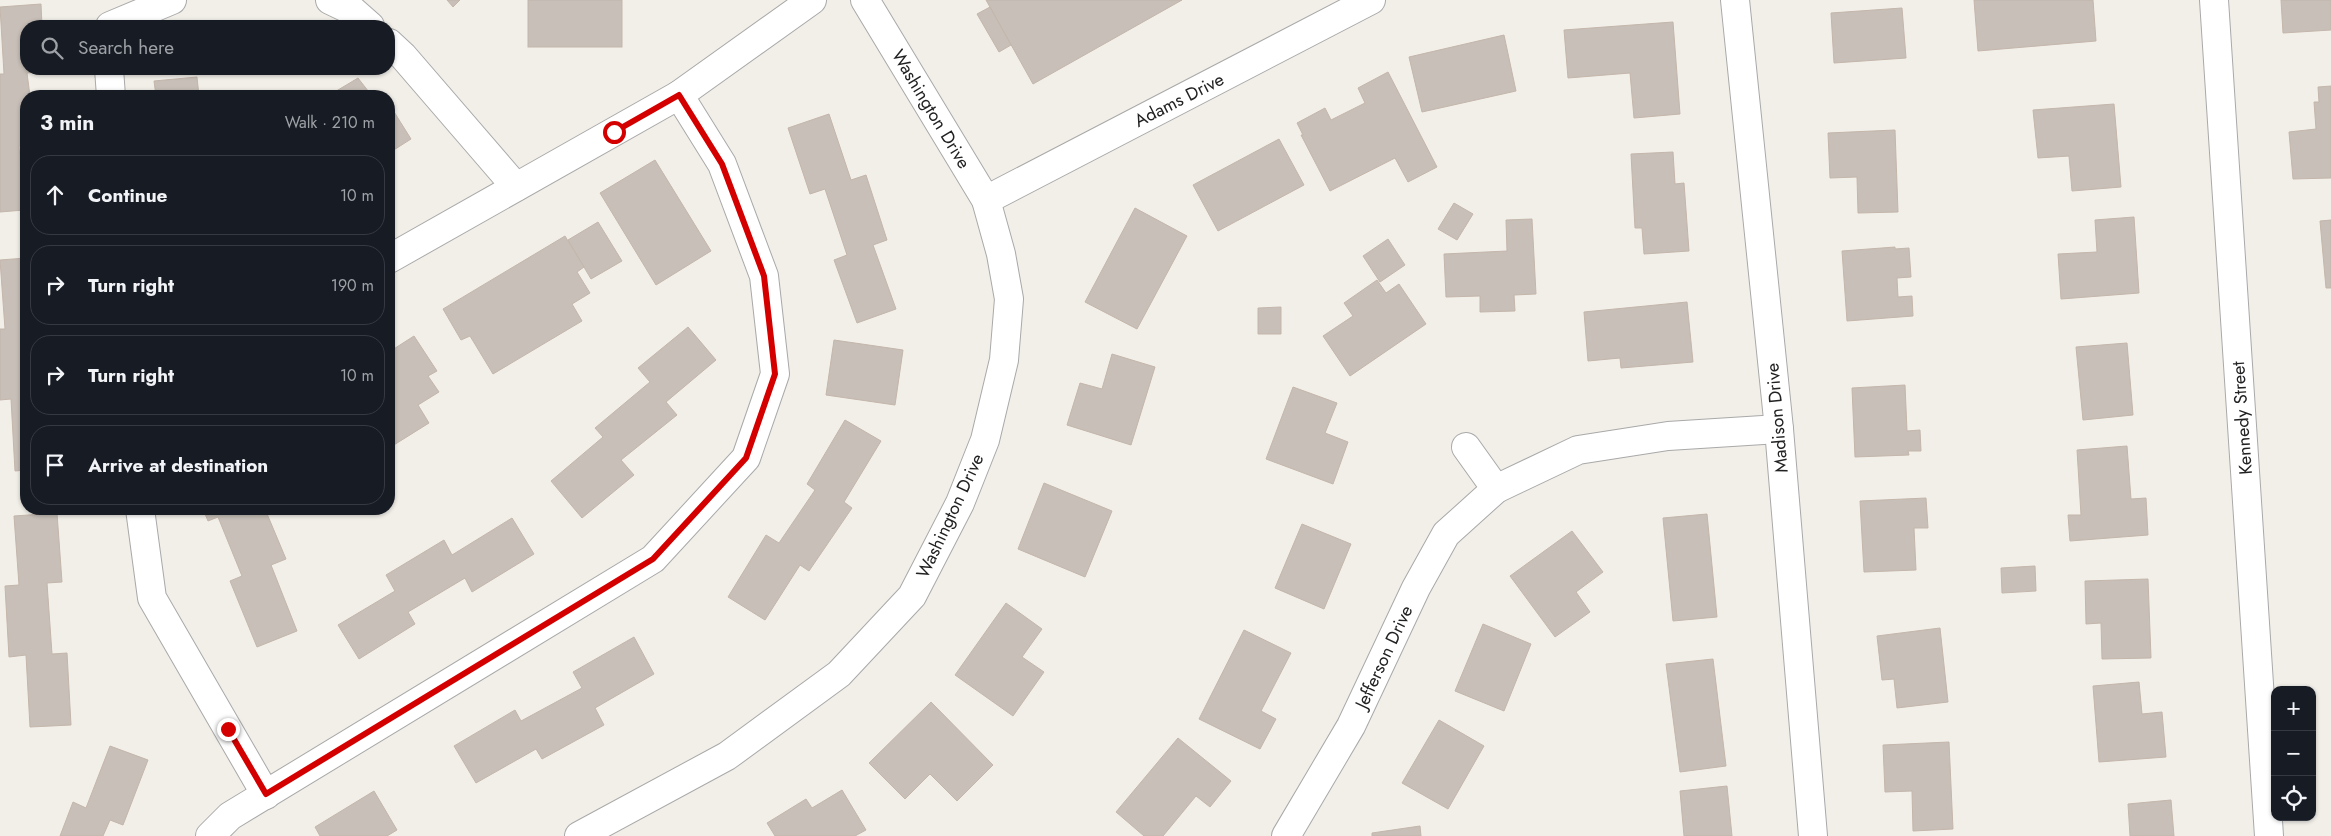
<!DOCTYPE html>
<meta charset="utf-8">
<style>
body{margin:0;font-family:Jost,sans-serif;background:#20242c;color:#f1f3f6}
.controls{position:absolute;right:15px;bottom:15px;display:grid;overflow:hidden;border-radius:10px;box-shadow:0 1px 4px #0004}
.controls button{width:45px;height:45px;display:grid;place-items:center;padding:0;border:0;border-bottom:1px solid #363941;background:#171b24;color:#f1f3f6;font:25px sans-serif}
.stop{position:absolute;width:15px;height:15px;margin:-11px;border:4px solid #d40000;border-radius:50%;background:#fff}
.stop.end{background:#d40000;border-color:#fff;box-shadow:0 1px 5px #0008}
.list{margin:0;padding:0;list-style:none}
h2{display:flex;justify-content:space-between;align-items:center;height:65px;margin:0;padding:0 20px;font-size:21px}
h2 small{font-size:16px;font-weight:400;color:#9ea1a6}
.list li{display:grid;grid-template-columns:32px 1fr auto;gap:15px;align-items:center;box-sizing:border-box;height:80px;margin:0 10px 10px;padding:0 10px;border:1px solid #363941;border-radius:20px}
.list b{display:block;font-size:19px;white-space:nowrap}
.list em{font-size:16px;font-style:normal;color:#9ea1a6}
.icon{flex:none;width:28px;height:28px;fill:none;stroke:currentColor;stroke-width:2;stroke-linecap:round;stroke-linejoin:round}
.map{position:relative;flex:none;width:2331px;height:836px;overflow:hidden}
.search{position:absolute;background:#171b24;box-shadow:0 1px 4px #0004;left:20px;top:20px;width:375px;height:55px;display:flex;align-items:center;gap:12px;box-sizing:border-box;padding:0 18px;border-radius:20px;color:#9ea1a6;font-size:19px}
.panel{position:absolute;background:#171b24;box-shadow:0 1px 4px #0004;left:20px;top:90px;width:375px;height:425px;border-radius:20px}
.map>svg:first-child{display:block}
.building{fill:#c7bfb8;stroke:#c4b6ab}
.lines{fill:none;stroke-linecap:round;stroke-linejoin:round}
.minor-casing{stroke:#a9a9a9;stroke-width:30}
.minor{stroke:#fff;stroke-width:28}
.route{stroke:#d40000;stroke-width:6}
.labels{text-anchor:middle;stroke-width:4;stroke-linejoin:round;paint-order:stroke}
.street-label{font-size:18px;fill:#222;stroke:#fff}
</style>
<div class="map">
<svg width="2331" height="836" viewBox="0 0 2331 836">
<rect width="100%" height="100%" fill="#f2efe9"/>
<g class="building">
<path d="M447,0H460L453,7Z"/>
<rect x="528" y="0" width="94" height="47"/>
<path d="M986,0H1182L1033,84Z"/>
<path d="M1974,0H2093L2096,41L1978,51Z"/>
<path d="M2281,0H2331V30L2283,33Z"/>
<path d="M41,4L42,26H26V69H46V71L27,73L30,96H26V145L19,146L24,210L0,212V74H4L0,7Z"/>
<path d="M990,7L1011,45L999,52L977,14Z"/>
<path d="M1902,8L1906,58L1834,63L1831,13Z"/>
<path d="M1673,22L1680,114L1634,118L1630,73L1568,78L1564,30Z"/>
<path d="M1504,35L1516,91L1422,112L1409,57Z"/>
<path d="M1388,72L1437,167L1408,182L1395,158L1330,191L1301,135H1303L1297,123L1325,108L1331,120L1365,103L1358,88Z"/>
<path d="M197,77L199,96H156L154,81Z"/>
<path d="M358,78L372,96H328Z"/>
<path d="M2331,86V178L2293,179L2289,132L2316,129L2314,102H2319L2318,87Z"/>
<path d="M2114,104L2121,187L2072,191L2069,156L2038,158L2033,110Z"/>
<path d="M391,107L411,139L389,153V109Z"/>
<path d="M829,114L851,180L866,175L887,240L873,245L896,309L857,323L834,260L847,255L825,189L810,194L788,128Z"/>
<path d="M1895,130L1898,212L1858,213L1857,177L1830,178L1828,133Z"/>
<path d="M1279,139L1304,185L1218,231L1193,185Z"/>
<path d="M1673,152L1675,184L1684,183L1689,251L1644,254L1642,228H1635L1631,154Z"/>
<path d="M655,160L711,251L656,285L600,193Z"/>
<path d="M1454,203L1473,214L1457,240L1438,229Z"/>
<path d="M1135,208L1187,236L1137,329L1085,302Z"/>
<path d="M2134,217L2139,293L2061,299L2058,254L2097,252L2095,220Z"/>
<path d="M1532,219L1536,294L1514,295L1515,311L1480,312V296L1446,297L1444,254L1507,251L1506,220Z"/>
<path d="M2331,220V288H2326L2320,221Z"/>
<path d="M598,222L622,261L591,279L568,240Z"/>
<path d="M565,236L584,267L577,272L590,293L572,304L582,321L493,374L470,336L461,340L443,309Z"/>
<path d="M1388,239L1405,265L1380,282L1363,256Z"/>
<path d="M1895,247V249L1909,248L1911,277L1897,278L1898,297L1912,296L1913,316L1847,321L1842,251Z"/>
<path d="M26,258V470L15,471L11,399L0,400V329H5L0,260Z"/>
<path d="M1377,280L1386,293L1399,284L1426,324L1350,376L1323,336L1353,316L1344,303Z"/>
<path d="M1687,302L1693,362L1621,368L1620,358L1588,361L1584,312Z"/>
<path d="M1281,307V334H1258V308Z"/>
<path d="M688,327L716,360L666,402L677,415L621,460L634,475L582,518L551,481L603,437L595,428L650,382L638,368Z"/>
<path d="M414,336L437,371L428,376L439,392L418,405L429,423L389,448V352Z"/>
<path d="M834,340L903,350L895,405L826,395Z"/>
<path d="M2127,343L2133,415L2083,420L2076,347Z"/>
<path d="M1112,354L1155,367L1131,445L1067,425L1080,383L1102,389Z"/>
<path d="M1905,385L1907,431L1920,430L1921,451H1908L1909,455L1855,457L1852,388Z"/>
<path d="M1293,387L1337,403L1325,433L1348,442L1333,484L1266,459Z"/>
<path d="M845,420L881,441L844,502L852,508L809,571L800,565L765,620L728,597L766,535L779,543L815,490L807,484Z"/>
<path d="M2127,446L2131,499L2146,498L2148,535L2070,541L2068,515H2081L2077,450Z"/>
<path d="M1044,483L1112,511L1085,577L1018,549Z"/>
<path d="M1926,498L1928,528H1914L1916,570L1864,572L1860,501Z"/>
<path d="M203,509H265L286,559L271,565L297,631L257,647L230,581L242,576L218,517L208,521Z"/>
<path d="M57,513L62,582L47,583L52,654L67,653L71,725L30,727L26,655L9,657L5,586L19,585L14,516Z"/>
<path d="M1707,514L1717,617L1673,621L1663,518Z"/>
<path d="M512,518L534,554L472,592L465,578L408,612L415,624L359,659L338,625L395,591L386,575L444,540L452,555Z"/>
<path d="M1302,524L1351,544L1324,609L1275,588Z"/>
<path d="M1572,531L1603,572L1576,592L1590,612L1555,637L1510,576Z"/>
<path d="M2035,566L2036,591L2002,593L2001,568Z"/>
<path d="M2148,579L2151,658L2102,659L2101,623L2086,624L2085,581Z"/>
<path d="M1006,603L1042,629L1022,657L1044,672L1013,716L955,675Z"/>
<path d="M1483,624L1531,644L1504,711L1455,691Z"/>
<path d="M1940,628L1948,702L1897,708L1894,679L1882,680L1877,636Z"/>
<path d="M1244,630L1291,653L1261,711L1276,719L1260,749L1199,719Z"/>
<path d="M634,637L654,674L595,708L604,725L542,759L536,749L476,783L454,746L515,710L521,721L582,688L573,672Z"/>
<path d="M1713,659L1726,766L1680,772L1666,664Z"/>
<path d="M2139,682L2142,714L2162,712L2166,757L2099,762L2093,686Z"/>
<path d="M931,702L993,765L957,801L930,774L905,799L869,763Z"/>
<path d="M1439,720L1484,746L1448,809L1402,783Z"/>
<path d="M1178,738L1231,781L1210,807L1196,796L1163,836H1144L1116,812Z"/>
<path d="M1949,742L1953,829L1913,831L1912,791L1885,792L1883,745Z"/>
<path d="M110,746L148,760L123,825L110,820L103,836H60L73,802L86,808Z"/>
<path d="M1727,786L1732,836H1684L1680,791Z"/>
<path d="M842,790L866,830L855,836H775L767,823L806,799L812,808Z"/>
<path d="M374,791L397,830L387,836H320L315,827Z"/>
<path d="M2171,800L2174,836H2130L2128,804Z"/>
<path d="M1420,826L1421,836H1372V833Z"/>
</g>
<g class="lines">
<g class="minor-casing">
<g id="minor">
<path d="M330,0L353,11L370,26"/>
<path d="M1735,0L1779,429L1813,836"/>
<path d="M2214,0L2269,836"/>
<path d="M110,26L172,0"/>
<path d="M389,43L403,56L516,187"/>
<path d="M109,69L111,96"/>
<path d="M986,200L1371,0"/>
<path d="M389,259L679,95L812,0"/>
<path d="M1466,447L1496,489"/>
<path d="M140,509L152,598L266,795"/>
<path d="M210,836L230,816L653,559L746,458L775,374L764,276L722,164L679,95"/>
<path d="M579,836L727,756L839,674L912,596L960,503L985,440L1004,360L1009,299L1001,254L986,200L865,0"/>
<path d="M1286,836L1351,726L1416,588L1446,534L1496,489L1578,450L1668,436L1779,429"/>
</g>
</g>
<use href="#minor" class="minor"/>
</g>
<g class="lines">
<path class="route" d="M228,729L266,794L653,559L746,458L775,374L764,276L722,164L679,95L614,132"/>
</g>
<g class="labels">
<g class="street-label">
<text transform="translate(1179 100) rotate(-27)" y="6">Adams Drive</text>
<text transform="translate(931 109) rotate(59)" y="6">Washington Drive</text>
<text transform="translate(1777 418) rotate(-95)" y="6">Madison Drive</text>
<text transform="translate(2242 418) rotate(-94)" y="6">Kennedy Street</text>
<text transform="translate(950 516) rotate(-65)" y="6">Washington Drive</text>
<text transform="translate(1384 657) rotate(-65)" y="6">Jefferson Drive</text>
</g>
</g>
</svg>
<div class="controls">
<button>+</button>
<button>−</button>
<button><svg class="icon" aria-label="locate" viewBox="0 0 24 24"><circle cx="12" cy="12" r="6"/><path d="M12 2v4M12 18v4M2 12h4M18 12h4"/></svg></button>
</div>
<div class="stop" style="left:614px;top:132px"></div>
<div class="stop end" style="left:228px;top:729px"></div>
<div class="search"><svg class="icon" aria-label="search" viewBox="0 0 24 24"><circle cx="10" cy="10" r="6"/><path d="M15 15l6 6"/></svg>Search here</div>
<section class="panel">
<h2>3 min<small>Walk · 210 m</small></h2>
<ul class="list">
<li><svg class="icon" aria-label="ahead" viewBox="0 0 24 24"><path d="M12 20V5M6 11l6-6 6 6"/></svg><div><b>Continue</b></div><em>10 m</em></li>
<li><svg class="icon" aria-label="right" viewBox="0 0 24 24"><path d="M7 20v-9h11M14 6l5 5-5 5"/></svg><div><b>Turn right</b></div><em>190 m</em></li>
<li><svg class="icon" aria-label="right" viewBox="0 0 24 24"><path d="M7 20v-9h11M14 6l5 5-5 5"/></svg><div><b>Turn right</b></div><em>10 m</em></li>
<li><svg class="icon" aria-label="arrive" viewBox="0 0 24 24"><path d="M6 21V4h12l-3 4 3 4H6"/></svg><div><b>Arrive at destination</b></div></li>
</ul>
</section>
</div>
